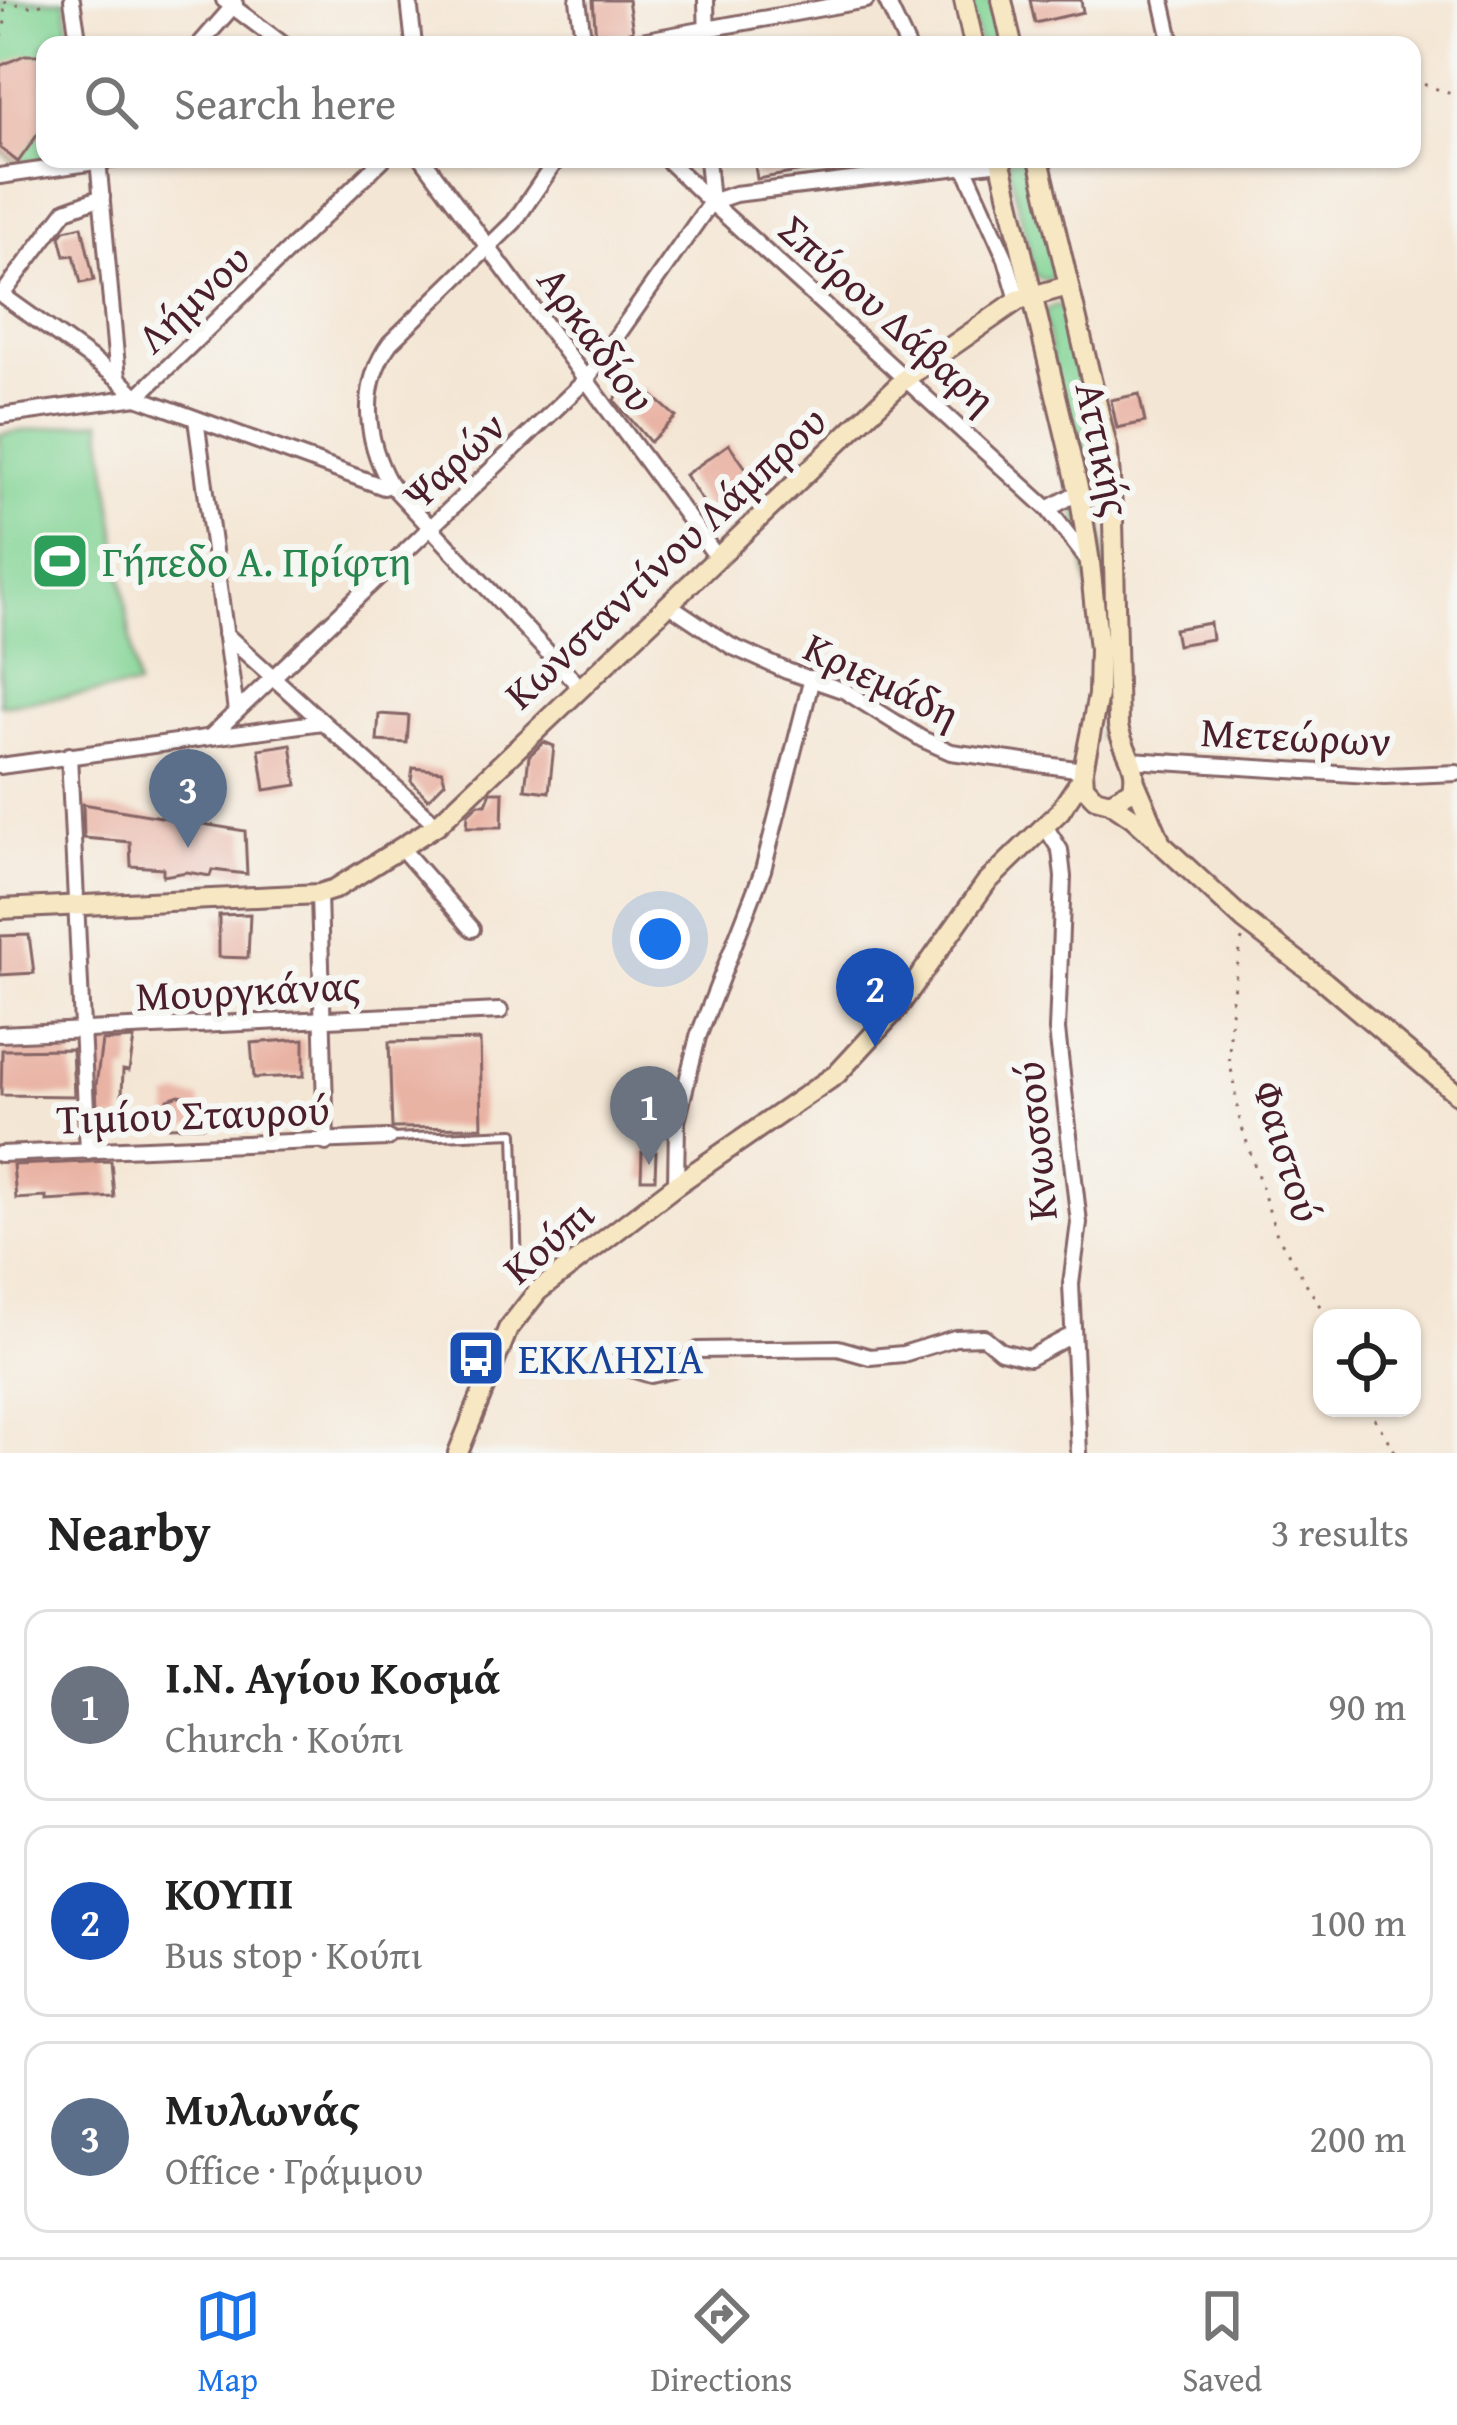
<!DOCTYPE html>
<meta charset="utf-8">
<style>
body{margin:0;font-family:"Gentium Book Plus",serif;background:#f2f2f2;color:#222}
.controls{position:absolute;right:36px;bottom:36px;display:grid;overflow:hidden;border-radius:24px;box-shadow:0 3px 9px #0004}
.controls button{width:108px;height:108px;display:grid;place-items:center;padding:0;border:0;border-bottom:3px solid #e0e0e0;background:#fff;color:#222;font:60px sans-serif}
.you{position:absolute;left:660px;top:939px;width:42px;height:42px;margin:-30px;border:9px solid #fff;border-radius:50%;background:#1a73e8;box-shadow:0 0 0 18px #1a73e833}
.badge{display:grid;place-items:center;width:78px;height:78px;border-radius:50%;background:#1a73e8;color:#fff;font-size:39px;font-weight:700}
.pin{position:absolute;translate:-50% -99px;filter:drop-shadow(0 3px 6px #0008)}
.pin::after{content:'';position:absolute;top:63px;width:42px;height:36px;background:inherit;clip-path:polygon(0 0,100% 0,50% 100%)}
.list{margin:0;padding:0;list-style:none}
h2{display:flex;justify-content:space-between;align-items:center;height:156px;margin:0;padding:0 48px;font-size:51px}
h2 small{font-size:39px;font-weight:400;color:#767676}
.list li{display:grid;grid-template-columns:78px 1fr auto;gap:36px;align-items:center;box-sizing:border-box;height:192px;margin:0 24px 24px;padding:0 24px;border:3px solid #e0e0e0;border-radius:24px}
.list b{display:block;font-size:45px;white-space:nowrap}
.list p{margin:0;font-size:39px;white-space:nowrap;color:#767676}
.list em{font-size:39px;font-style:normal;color:#767676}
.icon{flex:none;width:66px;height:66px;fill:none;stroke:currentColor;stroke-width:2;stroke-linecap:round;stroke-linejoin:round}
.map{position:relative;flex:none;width:1457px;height:1453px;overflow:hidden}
.search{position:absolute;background:#fff;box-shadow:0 3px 9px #0004;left:36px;right:36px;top:36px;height:132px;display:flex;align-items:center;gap:30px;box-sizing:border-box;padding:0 42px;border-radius:24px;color:#767676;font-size:45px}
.sheet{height:804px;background:#fff}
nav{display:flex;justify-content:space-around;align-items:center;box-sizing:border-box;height:168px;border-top:3px solid #e0e0e0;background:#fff;font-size:33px;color:#767676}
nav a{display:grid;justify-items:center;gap:6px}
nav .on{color:#1a73e8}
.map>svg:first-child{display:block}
.green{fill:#83d495;stroke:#667a60;stroke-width:3}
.building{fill:#e9b3a4}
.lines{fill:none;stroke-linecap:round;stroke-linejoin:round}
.lane-casing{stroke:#866566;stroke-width:12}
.street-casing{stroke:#866566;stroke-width:20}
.secondary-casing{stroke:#866566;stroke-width:24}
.path{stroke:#866566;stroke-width:3;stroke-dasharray:3 9;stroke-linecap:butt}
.lane{stroke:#fff;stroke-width:6}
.street{stroke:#fff;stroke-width:14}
.secondary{stroke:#f7e8c3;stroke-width:18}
.labels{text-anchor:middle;stroke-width:12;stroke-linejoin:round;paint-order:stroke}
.street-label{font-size:42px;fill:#4a1f2b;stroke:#f6f6f2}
.leisure-label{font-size:42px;fill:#27864d;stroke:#f6f6f2;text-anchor:start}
.transit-label{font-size:42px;fill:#164399;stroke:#f6f6f2;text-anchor:start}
</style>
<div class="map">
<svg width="1457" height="1453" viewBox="0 0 1457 1453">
<rect width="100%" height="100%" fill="#f6f6f2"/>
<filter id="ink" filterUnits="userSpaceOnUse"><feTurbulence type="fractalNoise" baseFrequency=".00833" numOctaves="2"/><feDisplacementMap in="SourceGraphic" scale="24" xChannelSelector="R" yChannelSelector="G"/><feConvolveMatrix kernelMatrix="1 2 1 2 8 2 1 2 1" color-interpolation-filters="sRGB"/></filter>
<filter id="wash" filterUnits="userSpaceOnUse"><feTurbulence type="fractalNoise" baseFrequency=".004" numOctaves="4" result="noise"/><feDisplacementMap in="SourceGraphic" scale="48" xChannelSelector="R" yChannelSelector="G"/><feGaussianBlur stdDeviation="2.7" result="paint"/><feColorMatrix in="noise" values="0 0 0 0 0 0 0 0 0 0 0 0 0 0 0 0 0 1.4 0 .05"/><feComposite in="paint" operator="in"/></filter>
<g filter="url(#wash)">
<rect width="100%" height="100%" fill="#f4e6d4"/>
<g class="green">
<path d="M0,0H65L71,45H45L48,159L17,164L0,150Z"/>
<path d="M969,0H992L1003,45H979Z"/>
<path d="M1007,159H1031L1057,270L1047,281L1035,276Z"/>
<path d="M1056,305L1062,307L1065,314L1100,468L1109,699L1108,734L1099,737L1106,698L1044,311Z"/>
<path d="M101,421L137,687L0,705V434Z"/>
</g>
<g id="blocks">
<g class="building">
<path d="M593,0H628L633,31L596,39Z"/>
<path d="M1030,0H1081L1083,12L1035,23Z"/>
<path d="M25,55H45V124L18,162L0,148V66Z"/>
<path d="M754,159H801L803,171L757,179Z"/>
<path d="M82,226L94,280L81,283L74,255L65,256L60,236L65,230Z"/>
<path d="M619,389H645L676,417L650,442L615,401Z"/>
<path d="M1139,394L1145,422L1117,428L1111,400Z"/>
<path d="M729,444L759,487L714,518L685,475Z"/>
<path d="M1210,623L1212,639L1177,645L1174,629Z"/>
<path d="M379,714L409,716L407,743L377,741Z"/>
<path d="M544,742L554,746L549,792L525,789L529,756Z"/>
<path d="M291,744L297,785L265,790L259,749Z"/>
<path d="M413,768L442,771L445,782L428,799L411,781Z"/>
<path d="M491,792H503L502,827H467L468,814L479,804H486Z"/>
<path d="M83,804L245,831L247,874L212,870L210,876L187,872L163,876V868L131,866L130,842L84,838Z"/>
<path d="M250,914L248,958L219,957V915Z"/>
<path d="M29,935L34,973L0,975V936Z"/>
<path d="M134,1039L129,1071L123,1070L121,1120L111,1119V1131H98L96,1085L102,1041Z"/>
<path d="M304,1039V1076L254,1078L251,1043Z"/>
<path d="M480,1040L482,1127L392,1128L389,1042Z"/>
<path d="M72,1049L74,1096L1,1095L2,1050Z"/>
<path d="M179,1095L200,1099L203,1126L169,1127L168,1099Z"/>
<path d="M642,1152H656L655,1179H641Z"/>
<path d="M111,1161L114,1197L46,1201V1197L16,1199L13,1165Z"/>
</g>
</g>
</g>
<g filter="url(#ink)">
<use href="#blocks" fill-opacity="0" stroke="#866566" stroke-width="3"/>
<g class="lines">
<g class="lane-casing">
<path id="lane" d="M391,1138L514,1133L518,1272L537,1289"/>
</g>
<g class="street-casing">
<g id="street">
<path d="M72,0L79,45"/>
<path d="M224,0L284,45"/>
<path d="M409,0L414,45"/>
<path d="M578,0L584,45"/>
<path d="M706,0L707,45"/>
<path d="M886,0L907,45"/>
<path d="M1162,0L1172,45"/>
<path d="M199,45L235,4"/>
<path d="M619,45L866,0"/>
<path d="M98,159L118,378L137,397L384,487L390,484"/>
<path d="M423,159L717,557"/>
<path d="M557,159L514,222L390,343C359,385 365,440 390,484L579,686"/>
<path d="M666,159L711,202L735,194L1001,162"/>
<path d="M707,159L711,202L1048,509L1087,559"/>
<path d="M961,159L1006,259L1018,300"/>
<path d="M0,176L116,159"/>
<path d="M102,197L66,210L2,295L118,378"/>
<path d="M137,397L383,159"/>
<path d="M0,416L137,397"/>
<path d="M196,419L236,711"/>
<path d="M1048,509L1079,492"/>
<path d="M668,604L731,646L787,671L845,691L922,739L951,752L1083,770"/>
<path d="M225,634L437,825"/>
<path d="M210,737L586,380L711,202"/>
<path d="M69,755L88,1151"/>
<path d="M1131,760L1385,776L1457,773"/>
<path d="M0,766L322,722"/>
<path d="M1045,826L1060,850L1063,877L1057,1030L1079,1223L1071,1284L1079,1453"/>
<path d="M402,849L472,929"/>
<path d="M319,894L326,1143"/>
<path d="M0,1034L500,1011"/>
<path d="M0,1154L388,1138"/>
<path d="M676,1185L677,1121L698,1037L763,870L812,678"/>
<path d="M614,1364L651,1375L673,1370L698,1350L838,1348L870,1357L903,1354L955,1338L984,1337L1001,1351L1029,1358L1072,1335"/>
</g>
</g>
<g class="secondary-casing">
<g id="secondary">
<path d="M964,0L974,45"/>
<path d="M1002,0L1012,45"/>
<path d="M1000,159L1079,492L1090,563L1099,649L1098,695L1083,770L1084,786L1095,798L1110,802L1132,817L1244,920L1325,982L1457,1094"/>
<path d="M1039,159L1108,451L1113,521L1118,726C1122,750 1141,766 1132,790L1110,802"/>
<path d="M1135,782L1159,838"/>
<path d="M0,909L319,894L335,889L437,825L906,378L1018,300L1068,286"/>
<path d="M458,1453L508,1329L538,1291L676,1185L837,1074L896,1010L986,883L1060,811L1082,778"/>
</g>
</g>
<g class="path">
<path d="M4,2L34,7L50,0"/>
<path d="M0,48L5,21L4,2"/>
<path d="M1412,84H1423L1457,96"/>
<path d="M1242,939L1232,997L1229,1056L1240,1121L1277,1235L1327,1318"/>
<path d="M1368,1408L1396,1453"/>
</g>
<use href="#lane" class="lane"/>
<use href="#street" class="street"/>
<use href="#secondary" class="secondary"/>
</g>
</g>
<defs>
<g id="stadium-square" transform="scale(3)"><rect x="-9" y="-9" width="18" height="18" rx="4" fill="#2e9e5b" stroke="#f6f6f2"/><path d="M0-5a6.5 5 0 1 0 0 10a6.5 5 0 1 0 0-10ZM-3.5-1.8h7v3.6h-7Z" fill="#fff"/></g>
<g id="bus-square" transform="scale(3)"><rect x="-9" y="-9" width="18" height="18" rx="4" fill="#1a4fb4" stroke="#f6f6f2"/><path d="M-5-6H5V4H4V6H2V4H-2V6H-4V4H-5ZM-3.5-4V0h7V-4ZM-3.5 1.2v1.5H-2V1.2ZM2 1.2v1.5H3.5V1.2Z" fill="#fff"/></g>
</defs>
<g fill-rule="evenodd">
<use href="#stadium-square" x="60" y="561"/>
<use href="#bus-square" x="476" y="1358"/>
</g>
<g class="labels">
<g class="street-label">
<text transform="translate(193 298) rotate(-43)" y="15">Λήμνου</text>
<text transform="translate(888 314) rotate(42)" y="15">Σπύρου Δάβαρη</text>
<text transform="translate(597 339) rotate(54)" y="15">Αρκαδίου</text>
<text transform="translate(1104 449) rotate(78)" y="15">Αττικής</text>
<text transform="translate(454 460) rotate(-43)" y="15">Ψαρών</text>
<text transform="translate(665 557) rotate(-43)" y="15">Κωνσταντίνου Λάμπρου</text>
<text transform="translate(882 680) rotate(26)" y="15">Κριεμάδη</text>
<text transform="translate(1296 736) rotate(3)" y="15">Μετεώρων</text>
<text transform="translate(248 990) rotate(-3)" y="15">Μουργκάνας</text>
<text transform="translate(193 1114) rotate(-2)" y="15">Τιμίου Σταυρού</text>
<text transform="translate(1035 1141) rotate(-95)" y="15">Κνωσσού</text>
<text transform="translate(1288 1151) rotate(73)" y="15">Φαιστού</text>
<text transform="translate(548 1241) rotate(-41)" y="15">Κούπι</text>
</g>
<g class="leisure-label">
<text x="102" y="576">Γήπεδο Α. Πρίφτη</text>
</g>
<g class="transit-label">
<text x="518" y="1373">ΕΚΚΛΗΣΙΑ</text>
</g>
</g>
</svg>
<div class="controls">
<button><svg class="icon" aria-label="locate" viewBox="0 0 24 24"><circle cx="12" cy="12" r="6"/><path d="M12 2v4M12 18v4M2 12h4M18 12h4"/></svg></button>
</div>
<div class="you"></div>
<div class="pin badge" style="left:649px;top:1165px;background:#6b7280">1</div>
<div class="pin badge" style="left:875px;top:1047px;background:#1a4fb4">2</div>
<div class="pin badge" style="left:188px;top:848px;background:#5c6f8a">3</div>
<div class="search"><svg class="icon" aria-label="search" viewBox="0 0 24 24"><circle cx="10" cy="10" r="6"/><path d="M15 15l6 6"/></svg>Search here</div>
</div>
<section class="sheet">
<h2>Nearby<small>3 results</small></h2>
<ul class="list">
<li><span class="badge" style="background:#6b7280">1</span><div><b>Ι.Ν. Αγίου Κοσμά</b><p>Church · Κούπι</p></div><em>90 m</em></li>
<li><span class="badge" style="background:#1a4fb4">2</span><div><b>ΚΟΥΠΙ</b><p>Bus stop · Κούπι</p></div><em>100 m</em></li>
<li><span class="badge" style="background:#5c6f8a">3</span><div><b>Μυλωνάς</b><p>Office · Γράμμου</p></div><em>200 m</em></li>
</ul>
</section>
<nav>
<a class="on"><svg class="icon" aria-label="map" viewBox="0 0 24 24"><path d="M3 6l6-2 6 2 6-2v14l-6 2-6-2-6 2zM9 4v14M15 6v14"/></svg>Map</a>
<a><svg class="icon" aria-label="directions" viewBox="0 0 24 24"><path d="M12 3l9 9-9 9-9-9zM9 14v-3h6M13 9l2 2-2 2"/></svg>Directions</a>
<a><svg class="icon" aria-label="saved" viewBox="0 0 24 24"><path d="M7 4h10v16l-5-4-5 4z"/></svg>Saved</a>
</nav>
